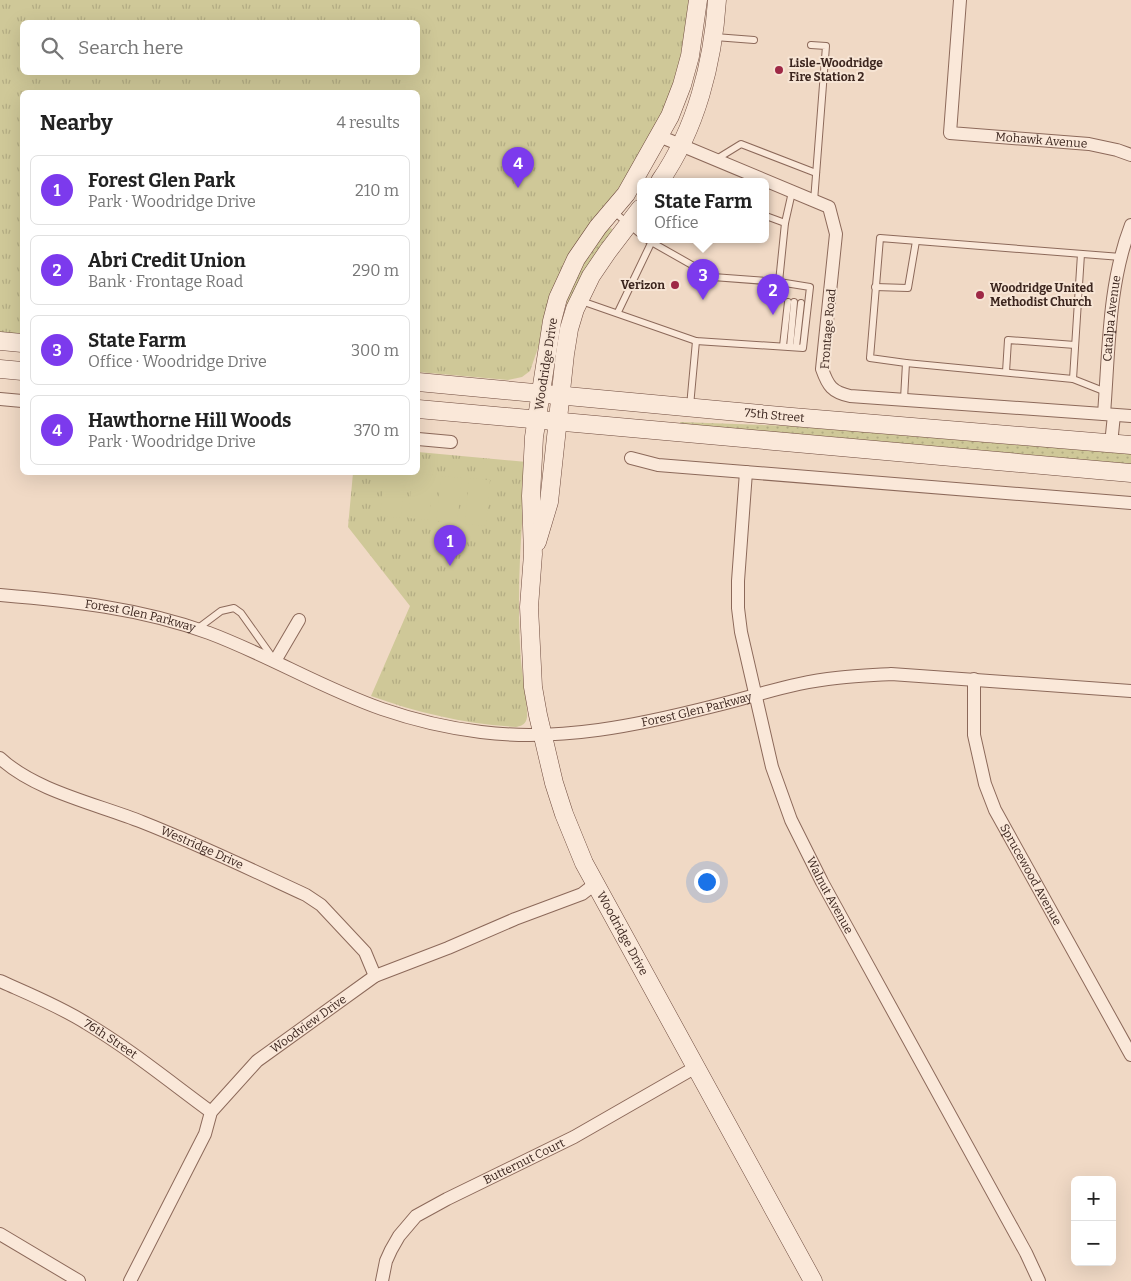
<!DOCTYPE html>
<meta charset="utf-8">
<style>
body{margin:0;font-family:Bitter,serif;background:#f6f6f6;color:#222}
.controls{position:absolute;right:15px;bottom:15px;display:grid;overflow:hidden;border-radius:8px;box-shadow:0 5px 20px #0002}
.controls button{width:45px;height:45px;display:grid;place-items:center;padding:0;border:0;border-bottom:1px solid #e0e0e0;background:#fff;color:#222;font:25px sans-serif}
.you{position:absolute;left:706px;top:881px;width:18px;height:18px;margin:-12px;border:4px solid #fff;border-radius:50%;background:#1a73e8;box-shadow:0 0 0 8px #1a73e833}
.badge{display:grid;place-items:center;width:32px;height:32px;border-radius:50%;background:#7c3aed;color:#fff;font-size:16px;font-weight:700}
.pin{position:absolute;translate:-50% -41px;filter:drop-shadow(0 1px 2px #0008)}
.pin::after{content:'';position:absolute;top:26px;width:18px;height:15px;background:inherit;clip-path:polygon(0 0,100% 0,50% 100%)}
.popup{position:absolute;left:637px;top:178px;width:132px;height:65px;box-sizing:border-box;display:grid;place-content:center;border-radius:8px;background:#fff;filter:drop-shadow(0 1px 4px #0005);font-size:16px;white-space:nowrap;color:#767676}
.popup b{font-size:19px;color:#222}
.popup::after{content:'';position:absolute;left:50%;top:100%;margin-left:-10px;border:10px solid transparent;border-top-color:#fff}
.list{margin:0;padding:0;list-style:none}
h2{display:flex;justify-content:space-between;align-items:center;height:65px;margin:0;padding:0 20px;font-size:21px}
h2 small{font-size:16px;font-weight:400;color:#767676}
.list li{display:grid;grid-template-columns:32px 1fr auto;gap:15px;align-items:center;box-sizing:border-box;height:70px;margin:0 10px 10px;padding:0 10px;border:1px solid #e0e0e0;border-radius:8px}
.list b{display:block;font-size:19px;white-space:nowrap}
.list p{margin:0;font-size:16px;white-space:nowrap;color:#767676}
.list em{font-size:16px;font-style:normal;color:#767676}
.icon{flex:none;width:28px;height:28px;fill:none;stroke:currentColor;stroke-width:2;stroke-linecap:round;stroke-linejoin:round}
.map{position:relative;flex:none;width:1131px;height:1281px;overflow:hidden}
.search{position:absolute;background:#fff;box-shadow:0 5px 20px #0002;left:20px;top:20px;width:400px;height:55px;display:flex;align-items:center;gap:12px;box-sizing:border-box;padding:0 18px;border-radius:8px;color:#767676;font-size:19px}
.panel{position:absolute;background:#fff;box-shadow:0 5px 20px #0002;left:20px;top:90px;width:400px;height:385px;border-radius:8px}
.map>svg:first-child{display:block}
.grass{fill:url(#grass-dots)}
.park{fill:url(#park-tufts);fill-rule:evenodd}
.pitch{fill:#cfc898}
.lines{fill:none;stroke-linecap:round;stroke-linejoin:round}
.lane-casing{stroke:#8c695a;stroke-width:8}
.street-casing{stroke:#8c695a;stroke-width:14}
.secondary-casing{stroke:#6e4a3d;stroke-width:19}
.lane{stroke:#fae8d9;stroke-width:6}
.street{stroke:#fae8d9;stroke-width:12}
.secondary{stroke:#fae8d9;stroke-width:18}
.poi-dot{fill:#9e2845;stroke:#f7e5d5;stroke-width:2}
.labels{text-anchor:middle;stroke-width:4;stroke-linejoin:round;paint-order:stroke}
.poi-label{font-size:12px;font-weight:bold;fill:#3c261f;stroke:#f7e5d5;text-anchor:start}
.street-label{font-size:12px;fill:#3c261f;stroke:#f7e5d5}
</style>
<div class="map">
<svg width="1131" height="1281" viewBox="0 0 1131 1281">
<defs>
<pattern id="grass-dots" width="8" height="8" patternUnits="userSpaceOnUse" patternTransform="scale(1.25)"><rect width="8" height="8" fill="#cfc898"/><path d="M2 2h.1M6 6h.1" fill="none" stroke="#b3ac83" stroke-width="1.8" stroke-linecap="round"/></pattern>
<pattern id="park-tufts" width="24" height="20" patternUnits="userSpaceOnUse" patternTransform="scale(1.25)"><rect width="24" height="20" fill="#cfc898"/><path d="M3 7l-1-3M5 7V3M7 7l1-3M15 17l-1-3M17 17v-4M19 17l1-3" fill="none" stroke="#b3ac83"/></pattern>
</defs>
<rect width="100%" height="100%" fill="#f0d9c5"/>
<g class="grass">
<path d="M611,228L613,231L561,329L571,284L586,253L608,229Z"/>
<path d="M680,422L791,426L1131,454V465L680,426Z"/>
</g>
<g class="park">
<path d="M0,0H693L691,18L667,108L639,161L578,242L552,292L544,317L539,345L530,371L522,377L508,380L418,372V92H22V336L0,334ZM22,22H418V72H22Z"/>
<path d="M418,452L527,462C521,527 516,596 521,661C522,673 530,714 526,721C523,726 520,726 516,727C466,724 418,713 371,696L410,606L348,527L353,473L418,472Z"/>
</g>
<g class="pitch">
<path d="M384,473H405L401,518L380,516Z"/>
<path d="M413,473L434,475L429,520L408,518Z"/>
<path d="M441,476L462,478L457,524L436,521Z"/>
<path d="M469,478L490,480L486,526L465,524Z"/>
</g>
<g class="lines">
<g class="lane-casing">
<g id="lane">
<path d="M715,37L754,40"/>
<path d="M811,45L826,46L814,201"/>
<path d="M715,160L741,144L816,173"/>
<path d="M613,211L640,234"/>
<path d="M766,216L785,223"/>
<path d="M1081,254L1073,379L1106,392"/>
<path d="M779,282L785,223L792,192"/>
<path d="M875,287L908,288L916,241"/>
<path d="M580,299L587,303L696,341L803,348L810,287L779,282L713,277L646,239"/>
<path d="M618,312L653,239"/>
<path d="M783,346L788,302"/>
<path d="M790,347L794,302"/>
<path d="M796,347L801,303"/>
<path d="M906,363L1073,379"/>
<path d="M1006,372L1008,340L1075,345"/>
<path d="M904,399L906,363L870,358L880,238L1121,257"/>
<path d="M690,406L696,341"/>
<path d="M197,629L221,611L234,608L241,613L273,658"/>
</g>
</g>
<g class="street-casing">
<g id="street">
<path id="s1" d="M960,0L950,133L1089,144L1117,150L1131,155"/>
<path d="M659,136L829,207L836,234L822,369C828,386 832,392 850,396L1131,416"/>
<path d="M0,399L22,401"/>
<path id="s2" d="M1104,414C1109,351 1108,284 1131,225"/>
<path d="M418,439L451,442"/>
<path d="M1111,444L1114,415"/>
<path d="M631,458L658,465L1131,503"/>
<path id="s3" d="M746,472L738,581V608L741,632L772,767L791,820L822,882L1026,1253L1039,1281"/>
<path id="s4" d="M0,595C72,601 140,608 209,633C268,655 322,688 382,709C414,720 448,728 481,732C560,742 639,725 714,706C743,699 771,690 799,684C830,677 861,676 891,674L1131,691"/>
<path d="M275,661L299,620"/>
<path id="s5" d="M974,679V735L985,784L995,810L1131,1055"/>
<path id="s6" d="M0,758C35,791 97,804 142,822C198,844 252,870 306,895L321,905L365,952L375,976"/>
<path id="s7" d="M0,981C29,994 59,1006 86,1023C130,1049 170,1082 211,1112"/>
<path d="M0,1234L79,1281"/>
<path id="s8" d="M130,1281L205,1134L211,1112L257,1061L375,976L448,948L515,919L582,894L595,884"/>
<path id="s9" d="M382,1281L386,1261L391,1250L399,1236L416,1216L447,1199L574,1137L696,1067"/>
</g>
</g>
<g class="secondary-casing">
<g id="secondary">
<path id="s10" d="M698,0L690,56L682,85L670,116L626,194L598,227L576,259L558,298L552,321L534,437L531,496L533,554L529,607L533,687L538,715L554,783L564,814L584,863L813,1281"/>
<path d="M660,181C696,129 713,63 717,0"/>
<path d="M0,341L22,343"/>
<path d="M0,369L22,371"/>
<path id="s11" d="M418,382L792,417L1131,445"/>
<path d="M418,409L1131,473"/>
<path d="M537,542L549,502L565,354L569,329L575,309L591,276L608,251L640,209"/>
</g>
</g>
<use href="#lane" class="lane"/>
<use href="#street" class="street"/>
<use href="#secondary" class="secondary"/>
</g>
<g class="poi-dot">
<circle cx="779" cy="70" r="5"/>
<circle cx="675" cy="285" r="5"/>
<circle cx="980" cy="295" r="5"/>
</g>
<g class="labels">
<g class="poi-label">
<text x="789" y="67">Lisle-Woodridge<tspan x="789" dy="14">Fire Station 2</tspan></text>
<text x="665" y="289" text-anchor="end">Verizon</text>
<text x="990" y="292">Woodridge United<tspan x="990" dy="14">Methodist Church</tspan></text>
</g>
<g class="street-label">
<text dy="4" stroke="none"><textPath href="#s1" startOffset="225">Mohawk Avenue</textPath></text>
<text dy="4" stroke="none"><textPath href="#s2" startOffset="96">Catalpa Avenue</textPath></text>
<text transform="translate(828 329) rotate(-85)" y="4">Frontage Road</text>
<text transform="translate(546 364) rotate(-81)" y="4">Woodridge Drive</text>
<text dy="4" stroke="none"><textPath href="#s11" startOffset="358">75th Street</textPath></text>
<text dy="4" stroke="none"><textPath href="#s4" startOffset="142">Forest Glen Parkway</textPath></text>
<text dy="4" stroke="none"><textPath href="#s4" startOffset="722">Forest Glen Parkway</textPath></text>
<text dy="4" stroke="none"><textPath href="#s6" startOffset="222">Westridge Drive</textPath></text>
<text dy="4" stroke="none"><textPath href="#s5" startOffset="208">Sprucewood Avenue</textPath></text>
<text dy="4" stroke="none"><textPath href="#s3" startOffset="440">Walnut Avenue</textPath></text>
<text dy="4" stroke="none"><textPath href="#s10" startOffset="990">Woodridge Drive</textPath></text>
<text dy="4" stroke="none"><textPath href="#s8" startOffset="320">Woodview Drive</textPath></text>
<text dy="4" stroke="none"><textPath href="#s7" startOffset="125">76th Street</textPath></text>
<text dy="4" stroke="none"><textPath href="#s9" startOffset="196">Butternut Court</textPath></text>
</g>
</g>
</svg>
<div class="controls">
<button>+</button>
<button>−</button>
</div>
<div class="you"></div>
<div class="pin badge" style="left:450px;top:566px">1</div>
<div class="pin badge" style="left:773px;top:315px">2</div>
<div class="pin badge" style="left:703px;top:300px">3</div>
<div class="popup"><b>State Farm</b>Office</div>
<div class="pin badge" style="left:518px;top:188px">4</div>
<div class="search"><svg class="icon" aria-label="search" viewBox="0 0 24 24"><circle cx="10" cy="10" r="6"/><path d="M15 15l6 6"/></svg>Search here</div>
<section class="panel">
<h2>Nearby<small>4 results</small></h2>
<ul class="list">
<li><span class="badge">1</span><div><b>Forest Glen Park</b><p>Park · Woodridge Drive</p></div><em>210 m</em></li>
<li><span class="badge">2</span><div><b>Abri Credit Union</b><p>Bank · Frontage Road</p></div><em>290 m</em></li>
<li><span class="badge">3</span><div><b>State Farm</b><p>Office · Woodridge Drive</p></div><em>300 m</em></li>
<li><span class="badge">4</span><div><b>Hawthorne Hill Woods</b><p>Park · Woodridge Drive</p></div><em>370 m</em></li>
</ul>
</section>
</div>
